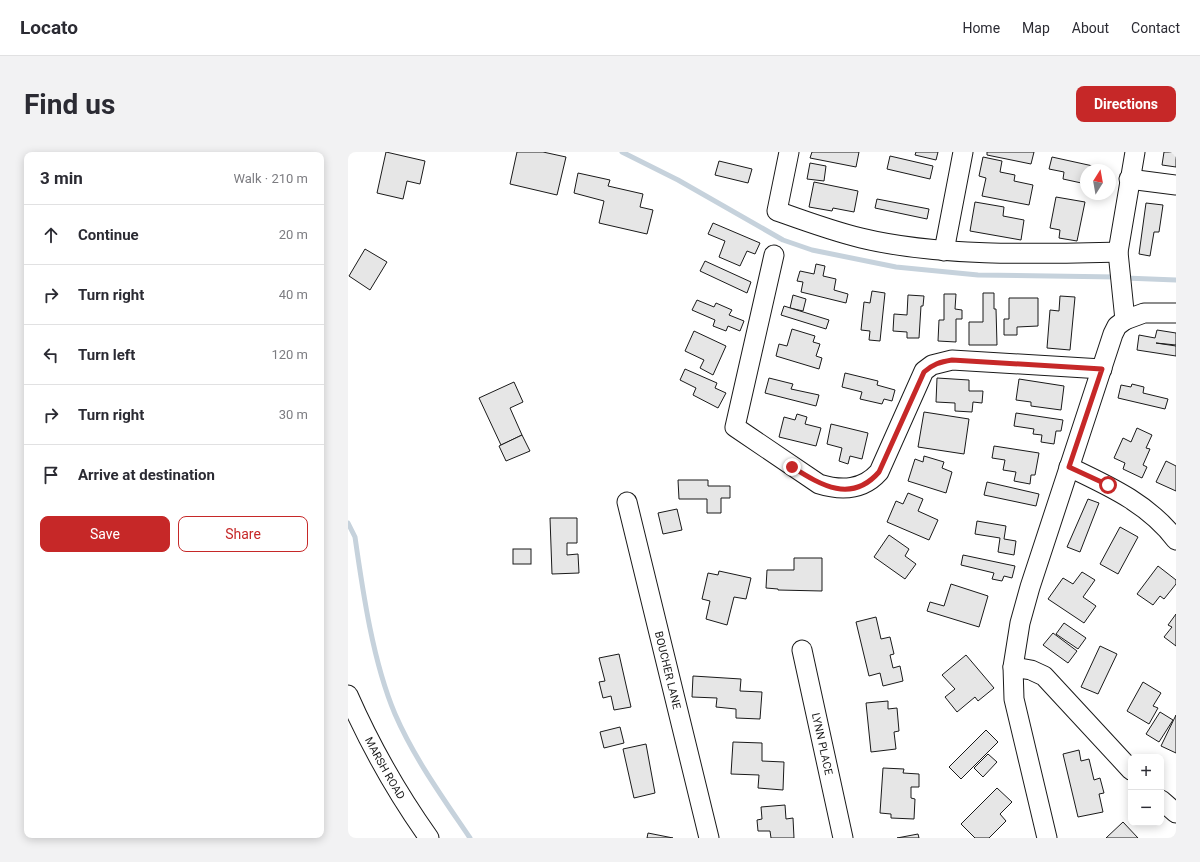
<!DOCTYPE html>
<meta charset="utf-8">
<style>
body{margin:0;font-family:Roboto,sans-serif;background:#f2f2f3;color:#2b2b33}
.controls{position:absolute;right:12px;bottom:12px;display:grid;overflow:hidden;border-radius:8px;box-shadow:0 2px 10px #0003}
.controls button{width:36px;height:36px;display:grid;place-items:center;padding:0;border:0;border-bottom:1px solid #e1e1e2;background:#fff;color:#2b2b33;font:20px sans-serif}
.compass{position:absolute;left:732px;top:12px;width:36px;height:36px;border-radius:50%;background:#fff;box-shadow:0 2px 10px #0003;rotate:11deg}
.stop{position:absolute;width:12px;height:12px;margin:-9px;border:3px solid #c62828;border-radius:50%;background:#fff}
.stop.end{background:#c62828;border-color:#fff;box-shadow:0 1px 4px #0008}
.list{margin:0;padding:0;list-style:none}
h2{display:flex;justify-content:space-between;align-items:center;height:52px;margin:0;padding:0 16px;font-size:17px}
h2 small{font-size:13px;font-weight:400;color:#7c7c81}
.list li{display:grid;grid-template-columns:26px 1fr auto;gap:12px;align-items:center;box-sizing:border-box;height:60px;padding:0 16px;border-top:1px solid #e1e1e2}
.list b{display:block;font-size:15px;white-space:nowrap}
.list em{font-size:13px;font-style:normal;color:#7c7c81}
.actions{display:flex;gap:8px;padding:12px 16px}
.actions a{flex:1;padding:9px 0;border:1px solid #c62828;border-radius:8px;text-align:center;font-size:14px;color:#c62828}
.actions .main{background:#c62828;color:#fff}
.icon{flex:none;width:22px;height:22px;fill:none;stroke:currentColor;stroke-width:2;stroke-linecap:round;stroke-linejoin:round}
.map{position:relative;flex:none;width:828px;height:686px;overflow:hidden;border-radius:8px}
header{display:flex;align-items:center;gap:24px;box-sizing:border-box;height:56px;padding:0 20px;background:#fff;border-bottom:1px solid #e1e1e2}
header strong{font-size:19px}
nav{display:flex;gap:22px;margin-inline-start:auto;font-size:14px}
.intro{display:flex;align-items:center;justify-content:space-between;box-sizing:border-box;height:96px;padding:0 24px}
h1{margin:0;font-size:28px}
.button{padding:10px 18px;border-radius:8px;background:#c62828;color:#fff;font-size:14px;font-weight:700}
main{display:flex;gap:24px;padding:0 24px}
aside{flex:1;background:#fff;border-radius:8px;box-shadow:0 2px 10px #0003}
.map>svg:first-child{display:block}
.lines{fill:none;stroke-linecap:round;stroke-linejoin:round}
.stream{stroke:#c6d2dc;stroke-width:5}
.building{fill:#e6e6e6;stroke:#1a1a1a}
.minor-casing{stroke:#1a1a1a;stroke-width:21}
.minor{stroke:#fff;stroke-width:19}
.route{stroke:#c62828;stroke-width:5}
.labels{text-anchor:middle;stroke-width:3;stroke-linejoin:round;paint-order:stroke}
.street-label{font-size:11px;fill:#1a1a1a;stroke:#fff}
</style>
<header>
<strong>Locato</strong>
<nav><a>Home</a><a>Map</a><a>About</a><a>Contact</a></nav>
</header>
<div class="intro"><h1>Find us</h1><a class="button">Directions</a></div>
<main>
<aside>
<h2>3 min<small>Walk · 210 m</small></h2>
<ul class="list">
<li><svg class="icon" aria-label="ahead" viewBox="0 0 24 24"><path d="M12 20V5M6 11l6-6 6 6"/></svg><div><b>Continue</b></div><em>20 m</em></li>
<li><svg class="icon" aria-label="right" viewBox="0 0 24 24"><path d="M7 20v-9h11M14 6l5 5-5 5"/></svg><div><b>Turn right</b></div><em>40 m</em></li>
<li><svg class="icon" aria-label="left" viewBox="0 0 24 24"><path d="M17 20v-9H6M10 6l-5 5 5 5"/></svg><div><b>Turn left</b></div><em>120 m</em></li>
<li><svg class="icon" aria-label="right" viewBox="0 0 24 24"><path d="M7 20v-9h11M14 6l5 5-5 5"/></svg><div><b>Turn right</b></div><em>30 m</em></li>
<li><svg class="icon" aria-label="arrive" viewBox="0 0 24 24"><path d="M6 21V4h12l-3 4 3 4H6"/></svg><div><b>Arrive at destination</b></div></li>
</ul>
<div class="actions"><a class="main">Save</a><a>Share</a></div>
</aside>
<div class="map">
<svg width="828" height="686" viewBox="0 0 828 686">
<rect width="100%" height="100%" fill="#fff"/>
<g class="lines">
<g class="stream">
<path d="M274,0L330,28L435,88L464,98L548,115L630,123L769,125"/>
<path d="M777,126L828,128"/>
<path d="M0,371L7,385C15,441 25,510 47,562C66,606 95,646 122,686"/>
</g>
</g>
<g class="building">
<path d="M38,0L77,9L72,32L59,29L55,47L29,41Z"/>
<path d="M169,0H195L218,5L209,43L162,32Z"/>
<path d="M464,0H511L508,15L462,6Z"/>
<path d="M568,0H590L588,8L567,3Z"/>
<path d="M639,0H686L683,12L639,3Z"/>
<path d="M816,0H828V15L814,13Z"/>
<path d="M542,4L585,14L582,27L539,17Z"/>
<path d="M635,5L654,9L652,20L667,23L666,29L685,33L681,53L634,44L638,26L631,24Z"/>
<path d="M704,5L754,16V18H738V32L715,27L716,20L701,17Z"/>
<path d="M371,9L404,17L400,31L367,23Z"/>
<path d="M462,11L478,14L476,29L459,27Z"/>
<path d="M230,21L262,28L260,34L295,42L292,55L305,58L299,82L251,71L256,49L226,41Z"/>
<path d="M466,30L510,39L506,60L485,56L484,59L461,55Z"/>
<path d="M708,45L737,50L729,89L711,86L712,78L702,76Z"/>
<path d="M529,47L581,57L579,67L527,56Z"/>
<path d="M627,50L656,55L655,64L676,68L673,88L622,79Z"/>
<path d="M798,51L815,53L811,80H806L802,104L791,102Z"/>
<path d="M365,71L412,91L407,102L399,99L392,114L371,105L377,89L360,82Z"/>
<path d="M17,97L39,110L22,138L1,124Z"/>
<path d="M357,109L403,130L399,141L352,119Z"/>
<path d="M468,112L477,114L475,124L488,127L486,138L500,142L498,151L453,140L455,130L449,129L452,119L466,122Z"/>
<path d="M524,139L537,141L532,189L521,188L522,179L513,178L516,150L522,151Z"/>
<path d="M635,141H646V157H648L649,193H621V170H635Z"/>
<path d="M596,142H608L607,157L614,158V167H608V190L590,189L591,168H596Z"/>
<path d="M445,143L458,147L455,159L442,156Z"/>
<path d="M560,143L576,144L575,154H573L571,186H559V180L545,179L546,162L559,163Z"/>
<path d="M712,144L727,145L722,198L699,196L702,158L711,159Z"/>
<path d="M661,146H690V174L669,175V183H656V167H661Z"/>
<path d="M349,148L366,155L368,151L384,158L381,163L396,169L392,179L380,174L378,179L365,174L367,168L344,158Z"/>
<path d="M436,154L481,168L478,177L433,163Z"/>
<path d="M444,177L467,184L465,190L472,192L468,204L474,206L471,217L428,204L431,192L439,194Z"/>
<path d="M809,178L828,181V193L808,191L828,194V204L789,198L791,183L807,186Z"/>
<path d="M346,179L378,194L365,223L352,216L356,208L337,199Z"/>
<path d="M337,217L369,231L367,236L378,241L370,256L345,243L348,236L332,228Z"/>
<path d="M497,221L530,229L529,233L547,238L544,249L536,247L534,252L512,247L514,240L494,235Z"/>
<path d="M421,226L445,232L443,237L471,243L468,254L417,241Z"/>
<path d="M589,226L621,228V239H635L634,251L625,250L624,260L607,259V251L588,250Z"/>
<path d="M671,227L716,234L713,258L683,254V250L668,248Z"/>
<path d="M166,230L175,250L162,256L174,283L153,293L131,246Z"/>
<path d="M784,232L796,235L795,241L820,247L817,257L770,246L773,233L783,235Z"/>
<path d="M576,260L621,267L616,302L570,295Z"/>
<path d="M668,261L715,268L713,279H708L706,292L693,290L694,283L685,282L686,277L666,274Z"/>
<path d="M449,262L459,265L457,272L473,276L468,294L431,285L436,265L447,268Z"/>
<path d="M483,272L520,281L514,307L502,304L500,312L491,309L494,296L479,292Z"/>
<path d="M789,276L804,283L798,296L802,297L795,313L799,315L794,326L775,317L777,311L766,306L775,286L783,290Z"/>
<path d="M174,283L182,299L158,309L151,294Z"/>
<path d="M646,294L691,301L687,323H683L682,332L666,329L668,320L655,318L657,308L644,306Z"/>
<path d="M576,304L596,310L594,316L604,320L598,341L560,329L567,307L575,310Z"/>
<path d="M818,309L828,314V339L808,330Z"/>
<path d="M330,328H360V334H382V346H373V361H359V347H331Z"/>
<path d="M639,330L691,342L688,354L636,343Z"/>
<path d="M560,341L575,347L570,359L590,368L581,388L539,370L548,349L555,352Z"/>
<path d="M740,347L751,351L732,400L719,395Z"/>
<path d="M329,357L334,378L315,382L310,361Z"/>
<path d="M202,366H229V391H219V403L230,402L231,421L204,422Z"/>
<path d="M629,369L658,374L656,387L668,389L666,403L650,400L652,386L627,382Z"/>
<path d="M772,375L790,385L770,422L752,412Z"/>
<path d="M541,383L561,397L557,404L568,412L557,427L526,405Z"/>
<rect x="165" y="397" width="18" height="15"/>
<path d="M615,403L667,414L664,426L656,424L654,429L644,427L646,421L613,413Z"/>
<path d="M446,406H474V439L430,438V437L418,436L419,418H446Z"/>
<path d="M810,414L828,428V432L816,447L812,444L805,453L789,442Z"/>
<path d="M371,419L403,426L398,447L386,445L379,473L358,467L362,449L354,447L360,421L370,423Z"/>
<path d="M734,420L747,428L735,445L748,454L736,471L700,447L715,426L725,432Z"/>
<path d="M603,432L640,444L631,475L579,459L582,450L596,454Z"/>
<path d="M828,462V494L816,485L824,475L820,473Z"/>
<path d="M528,465L533,487L542,485L546,502L542,503L545,516L552,514L555,529L535,534L532,521L521,524L508,470Z"/>
<path d="M716,471L738,486L730,497L708,482Z"/>
<path d="M705,481L729,499L720,511L695,493Z"/>
<path d="M752,494L769,502L750,542L733,535Z"/>
<path d="M271,502L283,555L266,558L263,544L255,546L251,530L257,529L251,506Z"/>
<path d="M618,503L646,536L630,549L627,545L609,560L597,545L607,537L594,523Z"/>
<path d="M345,524L393,527L392,539L414,540L412,567L388,566V557L368,555L369,546L344,545Z"/>
<path d="M795,530L813,541L805,554L810,556L801,572L779,559Z"/>
<path d="M540,549V557L549,556L551,579L546,580L548,597L523,600L518,551Z"/>
<path d="M812,560L825,568L811,590L798,582Z"/>
<path d="M828,563V601L813,594Z"/>
<path d="M272,575L276,591L256,596L252,580Z"/>
<path d="M638,578L650,590L613,627L601,615Z"/>
<path d="M385,590L414,591V609L436,610L435,638L410,636L411,623L383,622Z"/>
<path d="M298,592L307,641L286,646L275,597Z"/>
<path d="M731,598L733,609L741,607L746,628L752,626L756,641L751,642L755,660L730,665L715,602Z"/>
<path d="M640,602L649,610L635,625L626,616Z"/>
<path d="M535,616L556,617L555,621L571,622V635H563V646L567,647L566,667L543,666V662L532,661Z"/>
<path d="M649,636L664,650L652,662L658,669L641,686H627L613,672Z"/>
<path d="M437,653L438,667L445,666L446,686H423L422,679H410L409,668L414,667L413,655Z"/>
<path d="M775,670L790,686H758Z"/>
<path d="M300,681L325,686H299Z"/>
<path d="M570,682L571,686H549Z"/>
</g>
<g class="lines">
<g class="minor-casing">
<g id="minor">
<path d="M441,0L429,59C457,69 484,79 513,86C591,105 689,102 770,100"/>
<path d="M781,27L828,33"/>
<path d="M596,99L615,0"/>
<path d="M426,103L387,275L471,332C494,339 515,338 531,320L576,219L584,213L604,208L754,217"/>
<path d="M777,168L796,161H828"/>
<path d="M721,315C761,334 801,352 828,388"/>
<path id="s1" d="M279,350L361,686"/>
<path id="s2" d="M454,498L495,686"/>
<path d="M665,515L683,518L696,524L783,618"/>
<path id="s3" d="M0,543C22,593 49,641 81,686"/>
<path d="M813,648L828,661"/>
<path d="M699,686L666,547L665,515L672,471L682,435L765,182L769,174L777,168L770,100L787,0"/>
</g>
</g>
<use href="#minor" class="minor"/>
</g>
<g class="lines">
<path class="route" d="M444,315C473,333 503,352 531,320L576,220C585,212 592,210 604,208L754,217L721,315L760,333"/>
</g>
<g class="labels">
<g class="street-label">
<text dy="4" stroke="none"><textPath href="#s1" startOffset="173">BOUCHER LANE</textPath></text>
<text dy="4" stroke="none"><textPath href="#s2" startOffset="96">LYNN PLACE</textPath></text>
<text dy="4" stroke="none"><textPath href="#s3" startOffset="82">MARSH ROAD</textPath></text>
</g>
</g>
</svg>
<div class="controls">
<button>+</button>
<button>−</button>
</div>
<svg class="compass" viewBox="-18 -18 36 36"><path d="M0-13l5 13h-10z" fill="#e53935"/><path d="M0 13l5-13h-10z" fill="#7c7c81"/></svg>
<div class="stop" style="left:760px;top:333px"></div>
<div class="stop end" style="left:444px;top:315px"></div>
</div>
</main>
